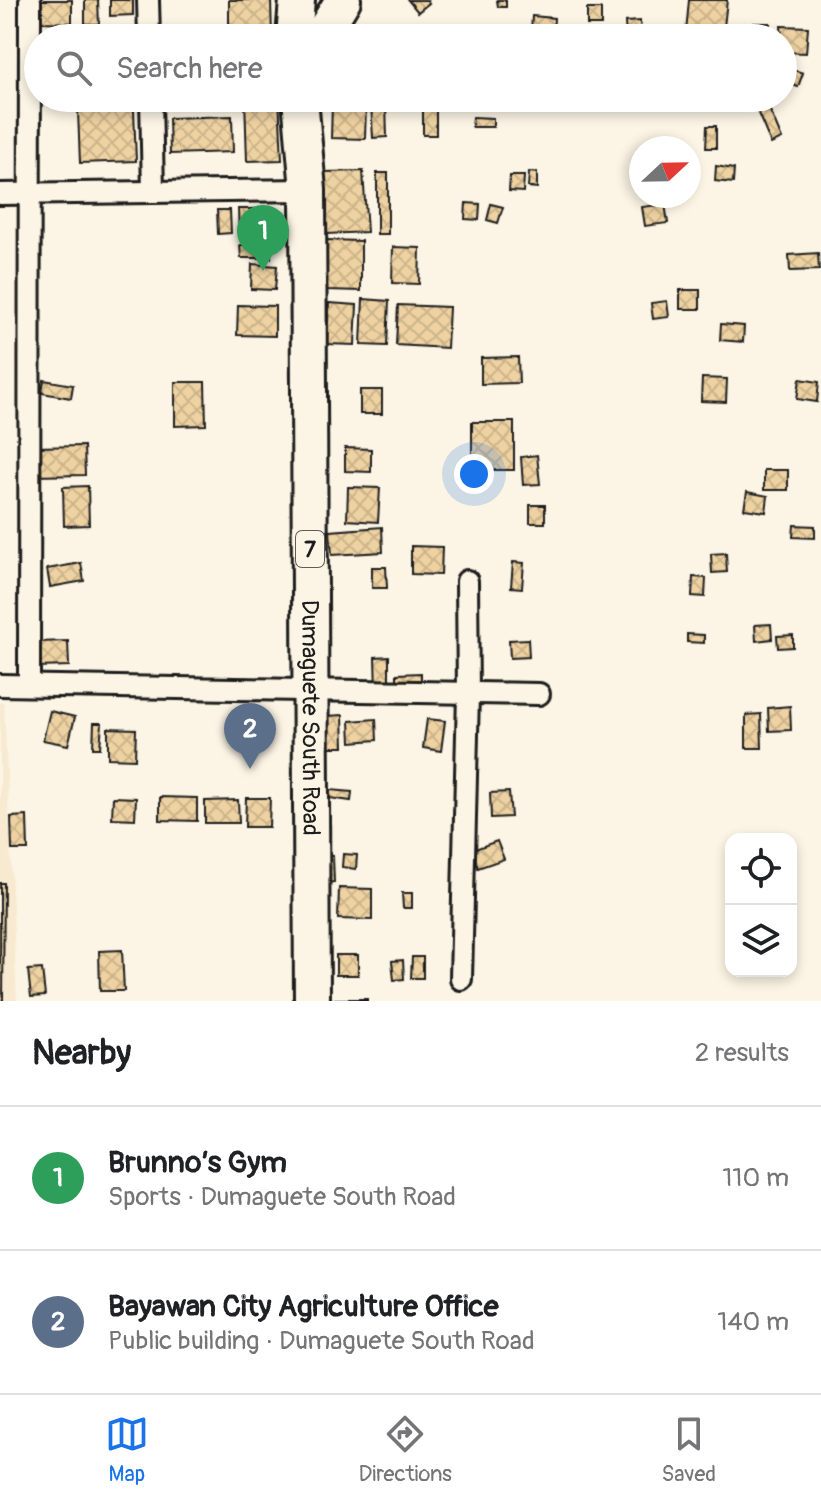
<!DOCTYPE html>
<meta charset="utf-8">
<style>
body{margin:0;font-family:Pangolin,sans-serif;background:#f6f6f6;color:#202124}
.controls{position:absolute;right:24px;bottom:24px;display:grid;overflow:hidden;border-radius:16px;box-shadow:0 4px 12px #0003}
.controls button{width:72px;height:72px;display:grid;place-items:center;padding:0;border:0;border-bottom:2px solid #e0e0e0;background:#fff;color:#202124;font:40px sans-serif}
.compass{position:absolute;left:629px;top:136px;width:72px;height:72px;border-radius:50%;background:#fff;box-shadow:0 4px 12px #0003;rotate:68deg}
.you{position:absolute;left:474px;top:474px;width:28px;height:28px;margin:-20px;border:6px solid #fff;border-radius:50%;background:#1a73e8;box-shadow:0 0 0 12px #1a73e833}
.badge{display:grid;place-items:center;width:52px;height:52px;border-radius:50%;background:#1a73e8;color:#fff;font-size:26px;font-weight:700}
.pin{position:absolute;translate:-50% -66px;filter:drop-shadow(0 2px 4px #0008)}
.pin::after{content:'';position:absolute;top:42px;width:28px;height:24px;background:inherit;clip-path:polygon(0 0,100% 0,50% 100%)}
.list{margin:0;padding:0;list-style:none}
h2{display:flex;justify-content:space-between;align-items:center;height:104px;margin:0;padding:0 32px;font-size:34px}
h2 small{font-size:26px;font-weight:400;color:#757577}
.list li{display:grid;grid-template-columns:52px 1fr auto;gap:24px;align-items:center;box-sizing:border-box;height:144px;padding:0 32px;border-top:2px solid #e0e0e0}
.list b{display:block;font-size:30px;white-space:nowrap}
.list p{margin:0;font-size:26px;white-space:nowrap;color:#757577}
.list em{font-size:26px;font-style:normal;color:#757577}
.icon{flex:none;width:44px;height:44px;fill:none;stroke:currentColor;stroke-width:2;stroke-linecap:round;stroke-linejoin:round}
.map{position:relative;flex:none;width:821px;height:1001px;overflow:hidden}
.search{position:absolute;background:#fff;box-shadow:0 4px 12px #0003;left:24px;right:24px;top:24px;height:88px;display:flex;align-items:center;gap:20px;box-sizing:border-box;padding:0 28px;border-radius:44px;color:#757577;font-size:30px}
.sheet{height:392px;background:#fff}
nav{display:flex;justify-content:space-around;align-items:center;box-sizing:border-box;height:112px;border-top:2px solid #e0e0e0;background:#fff;font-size:22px;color:#757577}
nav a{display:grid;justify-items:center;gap:4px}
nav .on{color:#1a73e8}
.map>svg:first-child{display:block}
.built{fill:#f8ead1}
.building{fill:url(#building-cross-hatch);stroke:#1c1c1c;stroke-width:2}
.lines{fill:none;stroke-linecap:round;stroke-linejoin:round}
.minor-casing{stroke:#1c1c1c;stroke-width:26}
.trunk-casing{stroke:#1c1c1c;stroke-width:40}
.minor{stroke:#fcf5e5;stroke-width:20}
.trunk{stroke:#fcf5e5;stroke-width:34}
.labels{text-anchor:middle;stroke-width:6;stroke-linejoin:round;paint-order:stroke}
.shield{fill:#fcf5e5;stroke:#5f5d58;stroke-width:2}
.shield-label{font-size:22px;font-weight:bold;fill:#1c1c1c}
.street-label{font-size:24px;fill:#1c1c1c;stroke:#fcf5e5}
</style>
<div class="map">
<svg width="821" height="1001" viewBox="0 0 821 1001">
<defs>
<pattern id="building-cross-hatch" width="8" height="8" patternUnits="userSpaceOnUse" patternTransform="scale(2)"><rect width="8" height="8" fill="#efd2a2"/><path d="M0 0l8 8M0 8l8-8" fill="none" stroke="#ccb48b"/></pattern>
</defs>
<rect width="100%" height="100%" fill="#fcf5e5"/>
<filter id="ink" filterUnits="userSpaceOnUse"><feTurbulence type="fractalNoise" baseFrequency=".0125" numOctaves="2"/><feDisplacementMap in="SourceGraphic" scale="16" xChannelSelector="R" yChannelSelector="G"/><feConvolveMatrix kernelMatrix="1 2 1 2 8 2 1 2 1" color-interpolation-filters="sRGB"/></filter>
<g filter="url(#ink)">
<path class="built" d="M0,703H4L17,1001H0Z"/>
<g class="building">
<path d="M41,0H72V23L41,22Z"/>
<path d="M85,0H98L99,24H85Z"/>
<path d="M110,0H133V15L110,16Z"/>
<path d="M229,0H271L272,38H229Z"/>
<path d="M408,0H427L429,3L418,12Z"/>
<path d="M497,0H506V7H498Z"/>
<path d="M689,0H727L723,36L686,33Z"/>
<rect x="587" y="9" width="14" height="16"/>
<path d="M532,16L554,18L553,34L531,32Z"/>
<path d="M640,21L641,38H626L625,22Z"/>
<path d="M753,23H770L769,38H753Z"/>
<path d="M781,26L808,27L806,53L783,52Z"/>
<path d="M46,32H71L72,38H46Z"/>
<path d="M787,68L803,73L798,87L783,82Z"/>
<path d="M245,98H279L282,160L247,161Z"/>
<path d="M371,103H386L387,137L373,138Z"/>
<path d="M332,104L366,105L365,139L331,138Z"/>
<path d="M768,106L782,139L771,144L757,111Z"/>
<rect x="423" y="108" width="13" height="27"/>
<path d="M134,110L136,161L80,163L78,111Z"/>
<path d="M232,116L233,152L170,154L169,118Z"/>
<path d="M473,117L493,118V127H472Z"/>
<path d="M707,126H716V148H706Z"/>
<path d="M716,166L734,169L733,183L715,181Z"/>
<path d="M363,171L367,232L327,234L324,172Z"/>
<path d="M529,172L537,173V188L528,187Z"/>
<rect x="377" y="173" width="11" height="61"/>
<path d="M510,176H524L523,192L509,191Z"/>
<path d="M466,203L480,204L479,220L465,219Z"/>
<path d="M491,204L503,207L498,223L487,220Z"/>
<path d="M665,204L668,223L645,226L642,207Z"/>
<path d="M238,209H255V233H239Z"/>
<path d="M217,210H230L231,233L218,234Z"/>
<path d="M327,240L361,241V291L327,290Z"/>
<path d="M240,245H271V258H241Z"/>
<path d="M393,247L420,248L419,284L392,283Z"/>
<path d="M818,253L819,270L790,271L789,255Z"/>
<path d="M252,264L277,266L275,290L251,289Z"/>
<rect x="680" y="290" width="20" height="19"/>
<path d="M363,299L389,301L387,346L361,345Z"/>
<path d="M667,301L669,317L653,319L651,303Z"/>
<path d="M329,303L357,305L355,345L327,344Z"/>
<path d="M238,305L275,306V336L237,335Z"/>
<path d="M398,305L449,307L447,348L396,345Z"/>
<path d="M721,324L744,326L743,342L720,340Z"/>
<path d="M518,357L519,383L481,384V358Z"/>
<path d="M702,378L727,379L726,402L701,401Z"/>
<path d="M800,379L819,382L817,402L797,399Z"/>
<path d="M44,380L73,385L71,398L42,393Z"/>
<path d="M175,382H205L206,425L175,426Z"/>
<rect x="360" y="390" width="22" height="24"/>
<rect x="472" y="422" width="42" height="48"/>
<path d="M84,446L85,475L34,476L33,447Z"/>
<path d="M345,448L371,449V472L345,471Z"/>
<path d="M537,455L540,484L523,485L521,457Z"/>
<rect x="764" y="470" width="24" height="20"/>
<path d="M88,486L89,525L64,526L63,487Z"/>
<path d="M348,487L380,488L378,522L347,520Z"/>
<path d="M747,492L768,496L766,512L744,509Z"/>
<rect x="530" y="505" width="15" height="18"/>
<path d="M794,525L815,526V538L793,537Z"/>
<path d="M382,527L383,552L332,555L330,531Z"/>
<path d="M411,546L442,547L441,575L411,574Z"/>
<path d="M726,553L727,572L712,573L711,554Z"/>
<path d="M513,562L524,563L522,588L511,587Z"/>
<path d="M81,563L84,581L50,587L47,569Z"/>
<path d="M372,567H386L387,588H372Z"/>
<path d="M693,577L706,578L705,597L692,596Z"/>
<path d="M771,624L772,639L756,641L755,625Z"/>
<path d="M687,634L704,635V643L687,642Z"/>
<path d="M793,635V647L778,648L777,636Z"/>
<path d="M528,639L529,657L510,658L509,640Z"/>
<path d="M68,641L69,666L38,667L37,642Z"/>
<path d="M389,656V689H376L375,657Z"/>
<path d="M421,673V688H397V674Z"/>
<path d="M790,706L791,730L769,731L768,708Z"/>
<path d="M50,711L75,717L68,745L43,740Z"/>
<path d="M761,714L762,748H746V715Z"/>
<path d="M343,715L344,747H328L327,716Z"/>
<path d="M376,719L377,740L351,742L350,721Z"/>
<path d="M427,719L445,721L441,751L423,748Z"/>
<path d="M94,723H102L100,748H93Z"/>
<path d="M108,728L136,729L135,759L108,758Z"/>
<path d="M330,790L352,792L351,801L329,798Z"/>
<path d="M509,792L511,817L491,818L490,793Z"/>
<path d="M113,797L136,798L135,819L112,818Z"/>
<path d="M160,797L197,798V821L160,820Z"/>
<path d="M246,798H270L269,827H245Z"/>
<path d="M238,800L239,823H205V801Z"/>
<path d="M27,816L28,850H12L11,817Z"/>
<path d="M497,841L504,859L478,868L472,850Z"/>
<path d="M343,854L357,855L356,869L342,867Z"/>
<path d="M320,855H333L334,882L321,883Z"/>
<path d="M0,883H4L3,1001H0Z"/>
<path d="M339,888L372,889V920L338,919Z"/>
<path d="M402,893H412V908H403Z"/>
<path d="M122,950L124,991H100L99,951Z"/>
<rect x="336" y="955" width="22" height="20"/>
<path d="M412,957H423V978H411Z"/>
<path d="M403,960L404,979L394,980L392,961Z"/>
<path d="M42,969L45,996L31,997L28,970Z"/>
<rect x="335" y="999" width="32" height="2"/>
</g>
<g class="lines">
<g class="minor-casing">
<g id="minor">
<path d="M148,0L149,38"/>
<path d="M151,98L153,192"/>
<path d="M0,194L308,190"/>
<path d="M0,685L539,694"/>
<path d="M29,685L30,0"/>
<path d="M461,979L468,694L467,581"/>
</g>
</g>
<g class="trunk-casing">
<g id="trunk">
<path d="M294,38L297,0"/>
<path d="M320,38L343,0"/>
<path id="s1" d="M300,98L308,190L312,1001"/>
</g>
</g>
<use href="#minor" class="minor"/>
<use href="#trunk" class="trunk"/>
</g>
</g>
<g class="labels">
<rect class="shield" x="296" y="531" width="28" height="36" rx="6"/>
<g class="shield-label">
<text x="310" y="557">7</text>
</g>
<g class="street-label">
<text dy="8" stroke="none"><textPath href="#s1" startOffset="620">Dumaguete South Road</textPath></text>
</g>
</g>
</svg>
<div class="controls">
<button><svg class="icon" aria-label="locate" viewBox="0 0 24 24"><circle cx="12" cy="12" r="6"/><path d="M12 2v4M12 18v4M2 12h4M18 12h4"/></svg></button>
<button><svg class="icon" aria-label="layers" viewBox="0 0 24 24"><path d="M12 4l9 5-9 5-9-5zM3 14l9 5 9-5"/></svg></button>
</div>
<svg class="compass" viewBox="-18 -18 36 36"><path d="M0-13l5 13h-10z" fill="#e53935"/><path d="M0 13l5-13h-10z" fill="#757577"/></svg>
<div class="you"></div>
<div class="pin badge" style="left:263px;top:271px;background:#2e9e5b">1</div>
<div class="pin badge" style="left:250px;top:769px;background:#5c6f8a">2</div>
<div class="search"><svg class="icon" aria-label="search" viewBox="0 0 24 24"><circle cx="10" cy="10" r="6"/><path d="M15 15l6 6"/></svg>Search here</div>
</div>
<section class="sheet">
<h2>Nearby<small>2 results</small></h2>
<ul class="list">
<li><span class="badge" style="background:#2e9e5b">1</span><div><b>Brunno’s Gym</b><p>Sports · Dumaguete South Road</p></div><em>110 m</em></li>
<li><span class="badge" style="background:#5c6f8a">2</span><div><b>Bayawan City Agriculture Office</b><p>Public building · Dumaguete South Road</p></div><em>140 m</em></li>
</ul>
</section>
<nav>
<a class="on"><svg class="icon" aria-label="map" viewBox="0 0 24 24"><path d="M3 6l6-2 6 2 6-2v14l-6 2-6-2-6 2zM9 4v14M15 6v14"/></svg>Map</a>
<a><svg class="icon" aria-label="directions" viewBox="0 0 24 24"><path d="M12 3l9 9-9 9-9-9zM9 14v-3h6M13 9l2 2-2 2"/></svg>Directions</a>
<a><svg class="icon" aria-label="saved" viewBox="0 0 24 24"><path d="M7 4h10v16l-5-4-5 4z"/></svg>Saved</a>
</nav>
